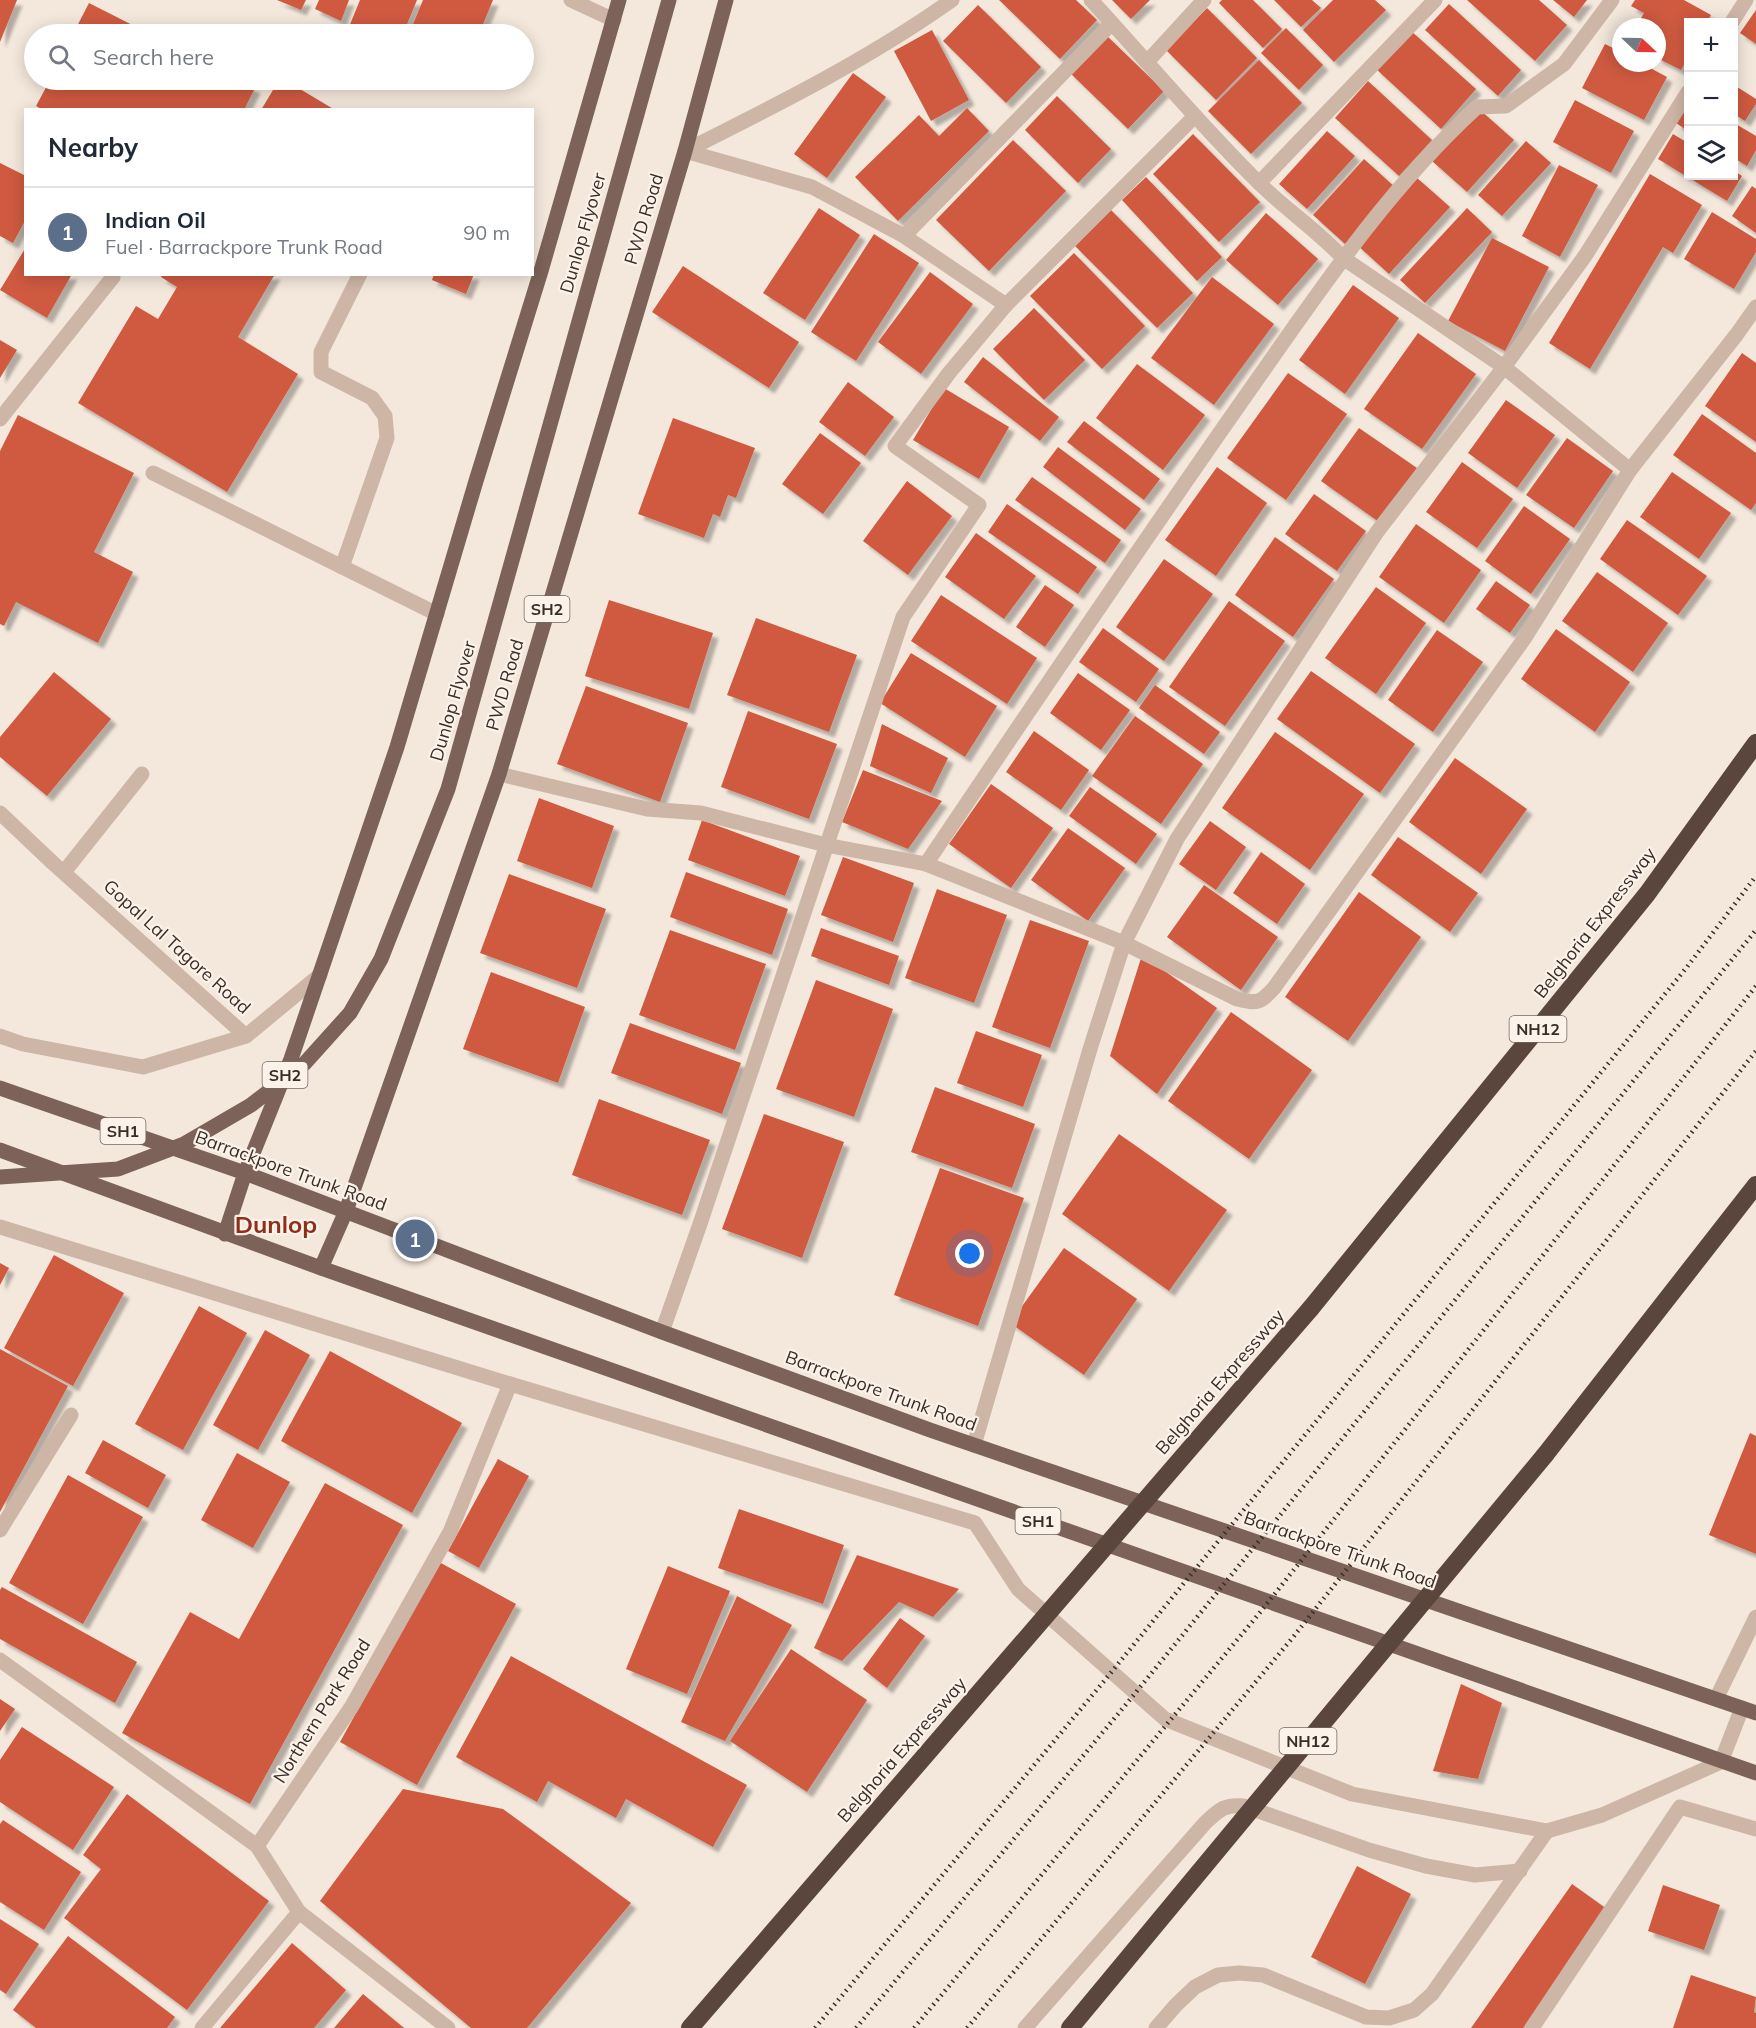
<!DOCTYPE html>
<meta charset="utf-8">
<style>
body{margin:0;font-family:Mulish,sans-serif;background:#f2f2f3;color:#1f2937}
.controls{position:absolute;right:18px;top:18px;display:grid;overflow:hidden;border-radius:0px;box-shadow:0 3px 15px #0003}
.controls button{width:54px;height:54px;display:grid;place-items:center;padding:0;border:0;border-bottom:2px solid #e0e1e3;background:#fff;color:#1f2937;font:30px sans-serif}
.compass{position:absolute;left:1612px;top:18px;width:54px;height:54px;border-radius:50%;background:#fff;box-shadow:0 3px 15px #0003;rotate:112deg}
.you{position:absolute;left:970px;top:1254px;width:21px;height:21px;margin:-15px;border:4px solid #fff;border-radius:50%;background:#1a73e8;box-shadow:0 0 0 9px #1a73e833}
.badge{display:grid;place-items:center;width:39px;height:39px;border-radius:50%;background:#db2777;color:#fff;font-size:20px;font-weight:700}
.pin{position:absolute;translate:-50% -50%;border:3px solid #fff;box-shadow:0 2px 6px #0006}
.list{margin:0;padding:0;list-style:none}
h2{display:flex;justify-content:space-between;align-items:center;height:78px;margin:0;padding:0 24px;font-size:26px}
h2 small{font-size:20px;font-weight:400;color:#747a83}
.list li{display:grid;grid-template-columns:39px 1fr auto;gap:18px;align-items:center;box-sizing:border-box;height:90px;padding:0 24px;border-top:2px solid #e0e1e3}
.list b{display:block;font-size:22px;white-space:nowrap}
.list p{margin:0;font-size:20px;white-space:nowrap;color:#747a83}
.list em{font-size:20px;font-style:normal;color:#747a83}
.icon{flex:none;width:33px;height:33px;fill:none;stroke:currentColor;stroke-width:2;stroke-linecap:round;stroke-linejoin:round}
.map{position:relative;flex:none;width:1756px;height:2028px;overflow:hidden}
.search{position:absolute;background:#fff;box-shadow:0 3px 15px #0003;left:24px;top:24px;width:510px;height:66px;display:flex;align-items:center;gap:15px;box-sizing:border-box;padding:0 21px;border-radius:33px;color:#747a83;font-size:22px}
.panel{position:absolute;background:#fff;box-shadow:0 3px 15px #0003;left:24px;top:108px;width:510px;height:168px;border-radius:0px}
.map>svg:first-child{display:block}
.building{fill:#cf5a3f;filter:url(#shadow)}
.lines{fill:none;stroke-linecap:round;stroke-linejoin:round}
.minor{stroke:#ceb6a7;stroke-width:15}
.major{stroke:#7c6258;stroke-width:15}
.highway{stroke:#5b463e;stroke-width:18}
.rail{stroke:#392d28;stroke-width:4.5;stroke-dasharray:1.5 4.5;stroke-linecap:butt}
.major-bridge{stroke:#7c6258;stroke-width:15}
.highway-bridge{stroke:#5b463e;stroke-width:18}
.labels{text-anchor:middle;stroke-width:4.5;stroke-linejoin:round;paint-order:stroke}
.shield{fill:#fbf2e9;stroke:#736862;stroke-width:1.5}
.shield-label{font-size:16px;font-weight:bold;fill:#392d28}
.street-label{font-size:18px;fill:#392d28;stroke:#fbf2e9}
.district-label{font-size:24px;font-weight:bold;fill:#8f2f1a;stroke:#fbf2e9}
</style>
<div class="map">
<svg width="1756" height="2028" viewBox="0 0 1756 2028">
<defs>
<filter id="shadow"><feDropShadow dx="5.5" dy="5.5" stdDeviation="1.5" flood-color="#0004"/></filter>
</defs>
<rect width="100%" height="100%" fill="#f4e8dc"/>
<g class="building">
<path d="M0,0H17L0,42Z"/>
<path d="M277,0H306L301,10Z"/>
<path d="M319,0H349L341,21L315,9Z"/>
<path d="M360,0H417L403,34H346Z"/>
<path d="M423,0H493L479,34H409Z"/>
<path d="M999,0H1076L1097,20L1060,59Z"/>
<path d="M1112,0H1150L1131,19Z"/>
<path d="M1222,0H1253L1282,29L1263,48L1219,3Z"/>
<path d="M1274,0H1312L1321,8L1301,27Z"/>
<path d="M1333,0H1375L1386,10L1334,62L1303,30Z"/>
<path d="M1467,0H1539L1567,25L1535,61Z"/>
<path d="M1553,0H1587L1574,17Z"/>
<path d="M1635,0H1684L1711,15L1707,22H1688V57L1681,70L1657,58V27H1636L1644,13L1631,6Z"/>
<path d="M89,3L150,34H73Z"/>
<path d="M1449,4L1521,70L1498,96L1425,30Z"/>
<path d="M978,5L1041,67L1006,103L943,41Z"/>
<path d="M1207,8L1257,58L1216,100L1166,50Z"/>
<path d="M1756,10V44L1740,33Z"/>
<path d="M1286,28L1323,65L1299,90L1261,53Z"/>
<path d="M932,30L969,100L931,121L894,51Z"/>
<path d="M1410,30L1476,89L1441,129L1375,68Z"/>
<path d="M1105,34L1164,91L1128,129L1069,72Z"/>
<path d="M1605,44L1621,52V63H1641L1667,77L1644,120L1582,88Z"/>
<path d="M1259,60L1302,103L1251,154L1208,111Z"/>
<path d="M853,73L886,97L827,178L794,154Z"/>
<path d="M50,80H237L255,88L244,110H43L36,106Z"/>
<path d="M279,80H285L335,110H261Z"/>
<path d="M1368,81L1432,140L1399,176L1335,118Z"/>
<path d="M1734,85L1756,99V104L1745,121L1734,114Z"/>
<path d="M1057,96L1111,149L1078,183L1025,130Z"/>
<path d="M1575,100L1634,131L1611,173L1553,142Z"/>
<path d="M1688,102V131L1676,123Z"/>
<path d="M967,108L989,131L898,221L855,177L919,115L939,136Z"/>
<path d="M1479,109L1514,140L1467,192L1432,161Z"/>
<path d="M1734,123L1756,136V150L1747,166L1734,158Z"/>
<path d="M1327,131L1355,156L1307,209L1279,184Z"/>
<path d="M1193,134L1260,202L1219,242L1153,174Z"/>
<path d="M1673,134L1688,143V176H1734V171L1742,176L1727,201L1658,159Z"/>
<path d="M1013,140L1066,191L989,271L936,220Z"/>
<path d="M1526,141L1551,163L1502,216L1478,195Z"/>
<path d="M1364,159L1396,188L1345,244L1313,215Z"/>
<path d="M0,163L26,176V219L13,243L0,236Z"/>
<path d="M1559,165L1598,185L1560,257L1522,236Z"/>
<path d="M1650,174L1702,205L1673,253L1663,247L1590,369L1549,343Z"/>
<path d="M1146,177L1222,257L1197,281L1122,200Z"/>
<path d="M1416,177L1450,207L1389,274L1356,244Z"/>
<path d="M1752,186L1756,189V233L1732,216Z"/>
<path d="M819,208L860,235L805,320L763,293Z"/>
<path d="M1467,208L1492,232L1425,303L1400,280Z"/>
<path d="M1111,210L1193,293L1157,328L1075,246Z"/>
<path d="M1712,212L1756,239V252L1734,289L1684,259Z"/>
<path d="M1266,213L1318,259L1278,305L1226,260Z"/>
<path d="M874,234L919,263L856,361L811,332Z"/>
<path d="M1492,238L1549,267L1505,351L1448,321Z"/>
<path d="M26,247V274H72L47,318L0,290Z"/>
<path d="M1074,253L1145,326L1102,369L1030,296Z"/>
<path d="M683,266L799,342L769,388L652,312Z"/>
<path d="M930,272L973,304L921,374L878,342Z"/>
<path d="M163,274H275L238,337L298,374L227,492L78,403L136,306L158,319L177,287L161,277Z"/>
<path d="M434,274H474L466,294L432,280Z"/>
<path d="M1212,277L1274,324L1214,405L1151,358Z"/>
<path d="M1353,285L1399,318L1345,394L1299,360Z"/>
<path d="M1034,308L1085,360L1044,400L993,349Z"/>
<path d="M1418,333L1476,374L1422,449L1364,409Z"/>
<path d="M0,340L17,350L0,378Z"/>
<path d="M1742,353L1756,363V442L1705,406Z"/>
<path d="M983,357L1059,417L1040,441L964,382Z"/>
<path d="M1137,364L1205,415L1163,470L1096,418Z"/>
<path d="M1288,373L1347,414L1286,500L1227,458Z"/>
<path d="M848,382L894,417L865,456L819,422Z"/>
<path d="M944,388L1009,427L979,479L913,440Z"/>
<path d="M1506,400L1555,435L1517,488L1468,453Z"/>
<path d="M1702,414L1756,453V503L1751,510L1673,455Z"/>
<path d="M18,415L134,473L94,552L133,572L98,643L16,602L4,626L0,624V451Z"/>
<path d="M673,418L755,448L736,498L728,495L720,517L713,514L704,538L638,514Z"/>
<path d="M1084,421L1160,479L1144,500L1067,442Z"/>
<path d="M1359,428L1417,468L1379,522L1321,481Z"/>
<path d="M820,433L861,463L823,514L782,484Z"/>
<path d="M1567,438L1613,471L1574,528L1526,495Z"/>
<path d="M1058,447L1141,509L1125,530L1043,467Z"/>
<path d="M1462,462L1513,499L1477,548L1426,512Z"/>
<path d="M1217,467L1267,503L1216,576L1165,540Z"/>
<path d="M1672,472L1731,513L1699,559L1640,517Z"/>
<path d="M1032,477L1121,540L1105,563L1015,500Z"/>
<path d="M907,481L952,516L908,575L863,541Z"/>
<path d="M1314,494L1366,531L1337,571L1285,534Z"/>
<path d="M1007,504L1097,567L1078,594L988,532Z"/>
<path d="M1524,506L1570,539L1531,594L1485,561Z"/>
<path d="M1627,520L1707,576L1678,615L1600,559Z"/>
<path d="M1416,524L1481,570L1444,623L1379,577Z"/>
<path d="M976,533L1036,576L1004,619L945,577Z"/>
<path d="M1275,537L1334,579L1293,637L1235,595Z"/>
<path d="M1164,559L1213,594L1164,661L1116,627Z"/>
<path d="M1597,572L1668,623L1633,672L1562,621Z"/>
<path d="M1496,581L1530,605L1510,633L1476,609Z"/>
<path d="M1045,585L1074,605L1045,647L1016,627Z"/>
<path d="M1376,587L1426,623L1376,694L1325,658Z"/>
<path d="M941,595L1037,658L1007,704L911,641Z"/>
<path d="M609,600L713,633L689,709L585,676Z"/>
<path d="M1229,601L1285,641L1225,726L1169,687Z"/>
<path d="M756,618L857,655L829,732L727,695Z"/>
<path d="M1103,628L1159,669L1136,702L1079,662Z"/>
<path d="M1556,629L1630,682L1595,732L1521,679Z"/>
<path d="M1437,630L1483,662L1433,732L1388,700Z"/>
<path d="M911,653L997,706L965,757L880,703Z"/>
<path d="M1311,671L1415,744L1380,793L1277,719Z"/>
<path d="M54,672L111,719L47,796L0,757V737Z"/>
<path d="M1078,673L1130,710L1101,750L1050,713Z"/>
<path d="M1155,685L1220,732L1204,754L1139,708Z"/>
<path d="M586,686L688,723L660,802L557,764Z"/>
<path d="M748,711L837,744L809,819L721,787Z"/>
<path d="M1135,716L1203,764L1161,824L1092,776Z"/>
<path d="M882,724L948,758L931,793L870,766Z"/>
<path d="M1034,731L1089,770L1061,810L1006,772Z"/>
<path d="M1275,732L1364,794L1310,870L1222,808Z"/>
<path d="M1455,758L1527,809L1481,874L1409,822Z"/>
<path d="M863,770L942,801L908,849L842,822Z"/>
<path d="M991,784L1053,828L1011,888L949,844Z"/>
<path d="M1090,787L1157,834L1136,864L1069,816Z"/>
<path d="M539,798L614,826L592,888L517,861Z"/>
<path d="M702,820L800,856L785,896L688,860Z"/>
<path d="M1210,821L1246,847L1216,890L1179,864Z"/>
<path d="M1068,828L1125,868L1088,921L1031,880Z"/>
<path d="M1398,837L1478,893L1450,932L1371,875Z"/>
<path d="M1261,852L1305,884L1277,924L1233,893Z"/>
<path d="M843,857L914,883L893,942L821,915Z"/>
<path d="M686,872L788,909L772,955L670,917Z"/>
<path d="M509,874L606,909L577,988L480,953Z"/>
<path d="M1204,885L1278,937L1241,990L1167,937Z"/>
<path d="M937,889L1007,915L974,1003L905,978Z"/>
<path d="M1359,892L1421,937L1348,1041L1285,997Z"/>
<path d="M1030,920L1089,941L1050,1048L992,1027Z"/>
<path d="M821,928L899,956L889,985L811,956Z"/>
<path d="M670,930L766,964L735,1050L639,1015Z"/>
<path d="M1142,955L1217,1008L1157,1094L1110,1056Z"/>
<path d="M491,972L585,1007L558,1083L463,1049Z"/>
<path d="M816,980L893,1009L854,1117L776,1089Z"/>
<path d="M1231,1012L1312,1070L1249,1159L1168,1101Z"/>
<path d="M630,1023L741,1063L722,1114L611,1073Z"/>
<path d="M976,1031L1042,1055L1023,1107L957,1083Z"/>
<path d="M935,1087L1035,1124L1012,1188L911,1152Z"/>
<path d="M599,1099L710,1140L682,1215L572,1175Z"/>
<path d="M764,1114L844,1142L802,1258L722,1229Z"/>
<path d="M1119,1134L1227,1210L1169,1291L1062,1214Z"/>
<path d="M940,1168L1024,1198L978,1326L894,1295Z"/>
<path d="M1064,1248L1137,1299L1084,1375L1010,1323Z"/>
<path d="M54,1255L124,1293L73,1386L4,1348Z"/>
<path d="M0,1263L9,1268L0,1285Z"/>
<path d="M199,1306L247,1333L183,1450L135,1424Z"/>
<path d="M265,1330L310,1355L258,1450L213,1425Z"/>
<path d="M0,1349L68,1386L0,1512Z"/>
<path d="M330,1351L462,1423L412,1513L281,1441Z"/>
<path d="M1750,1433L1756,1436V1554L1709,1535Z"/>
<path d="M103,1440L166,1475L148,1508L85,1473Z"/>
<path d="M237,1453L290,1482L253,1548L201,1520Z"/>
<path d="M498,1459L529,1476L479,1568L448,1551Z"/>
<path d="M68,1475L143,1517L83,1624L9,1583Z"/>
<path d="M325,1483L403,1525L250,1804L122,1733L190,1612L239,1639Z"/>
<path d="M739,1509L844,1545L823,1604L718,1568Z"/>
<path d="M857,1555L959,1589L933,1617L899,1602L842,1661L814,1648Z"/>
<path d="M439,1562L516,1604L417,1785L340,1742Z"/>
<path d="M668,1566L730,1591L687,1694L626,1669Z"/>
<path d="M2,1587L137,1662L115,1703L0,1639V1590Z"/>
<path d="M737,1596L792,1625L725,1741L681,1722Z"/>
<path d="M900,1618L925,1636L887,1688L863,1669Z"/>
<path d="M791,1649L867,1700L807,1792L730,1741Z"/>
<path d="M511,1656L747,1785L713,1847L626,1799L616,1818L548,1781L537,1802L456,1757Z"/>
<path d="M1461,1684L1502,1703L1478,1779L1433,1771Z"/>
<path d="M0,1699L15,1709L0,1731Z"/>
<path d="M22,1727L114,1787L73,1850L0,1802V1760Z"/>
<path d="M403,1789L503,1809L631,1903L527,2028H471L320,1901Z"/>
<path d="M127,1794L269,1901L187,2010L64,1918L101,1869L83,1855Z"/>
<path d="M3,1820L81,1872L44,1930L0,1902V1824Z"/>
<path d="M1357,1866L1411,1894L1365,1984L1311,1957Z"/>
<path d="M1572,1884L1607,1909L1523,2028H1471Z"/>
<path d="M1663,1885L1720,1905L1704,1950L1648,1931Z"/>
<path d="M0,1919L39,1944L6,1994L0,1990Z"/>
<path d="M68,1936L175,2017L167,2028H36L13,2010Z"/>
<path d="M292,1943L346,1990L314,2028H220Z"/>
<path d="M1691,1975L1756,1997L1754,2012L1756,2013V2028H1673Z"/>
<path d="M363,1994L404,2028H334Z"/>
</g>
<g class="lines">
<g class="minor">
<path d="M571,0L614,20"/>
<path d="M1091,0C1147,61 1199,124 1258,182C1285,209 1317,230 1343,258L1504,367L1630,470"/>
<path d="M1732,22L1746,0"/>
<path d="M1147,62L1204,0"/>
<path d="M685,151L812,187L904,236L1006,305"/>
<path d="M685,151C777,105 869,59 952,0"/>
<path d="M1259,183L1435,0"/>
<path d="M904,236L1112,23"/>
<path d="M0,419L113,277L112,274"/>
<path d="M153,473L437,614"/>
<path d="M342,567L387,438L385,416L372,398L321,372V352L360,274"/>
<path d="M499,774L647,809L701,813L826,845L926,864L1124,943L1237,999C1258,1004 1260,1003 1274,988L1524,639L1630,470L1737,334L1756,307"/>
<path d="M0,813L54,864L246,1036"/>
<path d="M926,864C1030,709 1135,554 1242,401C1314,299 1384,192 1477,107L1506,106L1564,64L1612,0"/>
<path d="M64,872L142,774"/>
<path d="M0,1036L23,1044L143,1067L246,1036L320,975"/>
<path d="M0,1227L510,1384L975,1523L1018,1589L1165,1719L1352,1794L1547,1831L1602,1815L1721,1762L1742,1708"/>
<path d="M662,1332L700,1224L903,617L979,505L895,446L949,373L1006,305L1195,116"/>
<path d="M974,1445L1090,1049L1124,943L1177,839L1377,532L1504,367L1585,256L1688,92"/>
<path d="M0,1530L71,1415"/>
<path d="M0,1660L257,1846"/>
<path d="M1716,1699L1756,1617"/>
<path d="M299,1912L448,2028"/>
<path d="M202,2028L299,1912L257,1846L352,1706L450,1532L510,1384"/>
<path d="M1025,2028L1205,1823C1219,1810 1224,1804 1244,1806L1369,1850L1426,1866L1475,1875L1520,1871"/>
<path d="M1156,2028L1176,2005L1195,1987L1218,1975L1239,1973L1263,1975L1366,2017L1389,2018L1414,2010L1432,1994L1547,1831"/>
<path d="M1532,2028L1680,1807L1756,1829"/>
</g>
<g class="major">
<path d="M0,1088L245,1173L662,1332L930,1430L1756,1713"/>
<path d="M0,1150L321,1268L1756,1773"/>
<path d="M225,1234L245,1173L291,1059L397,747L476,481L541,271L619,0"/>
<path d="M321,1268L346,1211L499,774L685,151L726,0"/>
</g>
<g class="highway">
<path d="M1311,1308L1647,894L1756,743"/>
<path d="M1545,1455L1756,1185"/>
<path d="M690,2028L992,1678"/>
</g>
<g class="rail">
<path d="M815,2028L1100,1686L1687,967L1756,876"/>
<path d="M856,2028L1128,1702L1756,930"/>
<path d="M914,2028L1262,1610L1756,986"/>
<path d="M967,2028L1294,1636L1756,1051"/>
</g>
<path class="major-bridge" d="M0,1177L118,1169L184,1144L251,1105L305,1063L350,1013L381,959L448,789L669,0"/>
<g class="highway-bridge">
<path d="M992,1678L1311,1308"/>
<path d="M1070,2028L1545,1455"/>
</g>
</g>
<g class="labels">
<g class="shield">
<rect x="524.5" y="596" width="45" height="26" rx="4.5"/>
<rect x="1509.5" y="1016" width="57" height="26" rx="4.5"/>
<rect x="262.5" y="1062" width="45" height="26" rx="4.5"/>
<rect x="100.5" y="1118" width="45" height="26" rx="4.5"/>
<rect x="1015.5" y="1508" width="45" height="26" rx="4.5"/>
<rect x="1279.5" y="1728" width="57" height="26" rx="4.5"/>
</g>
<g class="shield-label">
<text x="547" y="615">SH2</text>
<text x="1538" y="1035">NH12</text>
<text x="285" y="1081">SH2</text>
<text x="123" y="1137">SH1</text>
<text x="1038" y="1527">SH1</text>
<text x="1308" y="1747">NH12</text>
</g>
<g class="street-label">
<text transform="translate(644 219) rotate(-73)" y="6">PWD Road</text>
<text transform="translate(583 233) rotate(-74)" y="6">Dunlop Flyover</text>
<text transform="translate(505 685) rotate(-74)" y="6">PWD Road</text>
<text transform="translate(453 701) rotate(-74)" y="6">Dunlop Flyover</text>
<text transform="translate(1595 923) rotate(-52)" y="6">Belghoria Expressway</text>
<text transform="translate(177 947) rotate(42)" y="6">Gopal Lal Tagore Road</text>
<text transform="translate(291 1171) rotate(20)" y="6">Barrackpore Trunk Road</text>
<text transform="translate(1220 1382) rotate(-49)" y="6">Belghoria Expressway</text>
<text transform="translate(881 1391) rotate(20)" y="6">Barrackpore Trunk Road</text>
<text transform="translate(1340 1550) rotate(19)" y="6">Barrackpore Trunk Road</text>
<text transform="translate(322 1711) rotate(-58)" y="6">Northern Park Road</text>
<text transform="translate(902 1750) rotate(-49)" y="6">Belghoria Expressway</text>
</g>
<g class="district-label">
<text x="276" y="1233">Dunlop</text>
</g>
</g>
</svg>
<div class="controls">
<button>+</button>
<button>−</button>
<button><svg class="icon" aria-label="layers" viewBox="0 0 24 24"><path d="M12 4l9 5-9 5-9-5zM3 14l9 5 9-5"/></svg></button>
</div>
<svg class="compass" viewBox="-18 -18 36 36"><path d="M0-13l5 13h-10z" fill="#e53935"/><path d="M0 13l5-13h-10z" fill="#747a83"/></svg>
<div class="you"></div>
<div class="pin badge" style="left:415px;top:1239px;background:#5c6f8a">1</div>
<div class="search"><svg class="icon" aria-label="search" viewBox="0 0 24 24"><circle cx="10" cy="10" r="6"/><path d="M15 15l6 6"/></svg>Search here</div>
<section class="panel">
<h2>Nearby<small></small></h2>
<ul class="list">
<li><span class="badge" style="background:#5c6f8a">1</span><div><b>Indian Oil</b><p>Fuel · Barrackpore Trunk Road</p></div><em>90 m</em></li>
</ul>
</section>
</div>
